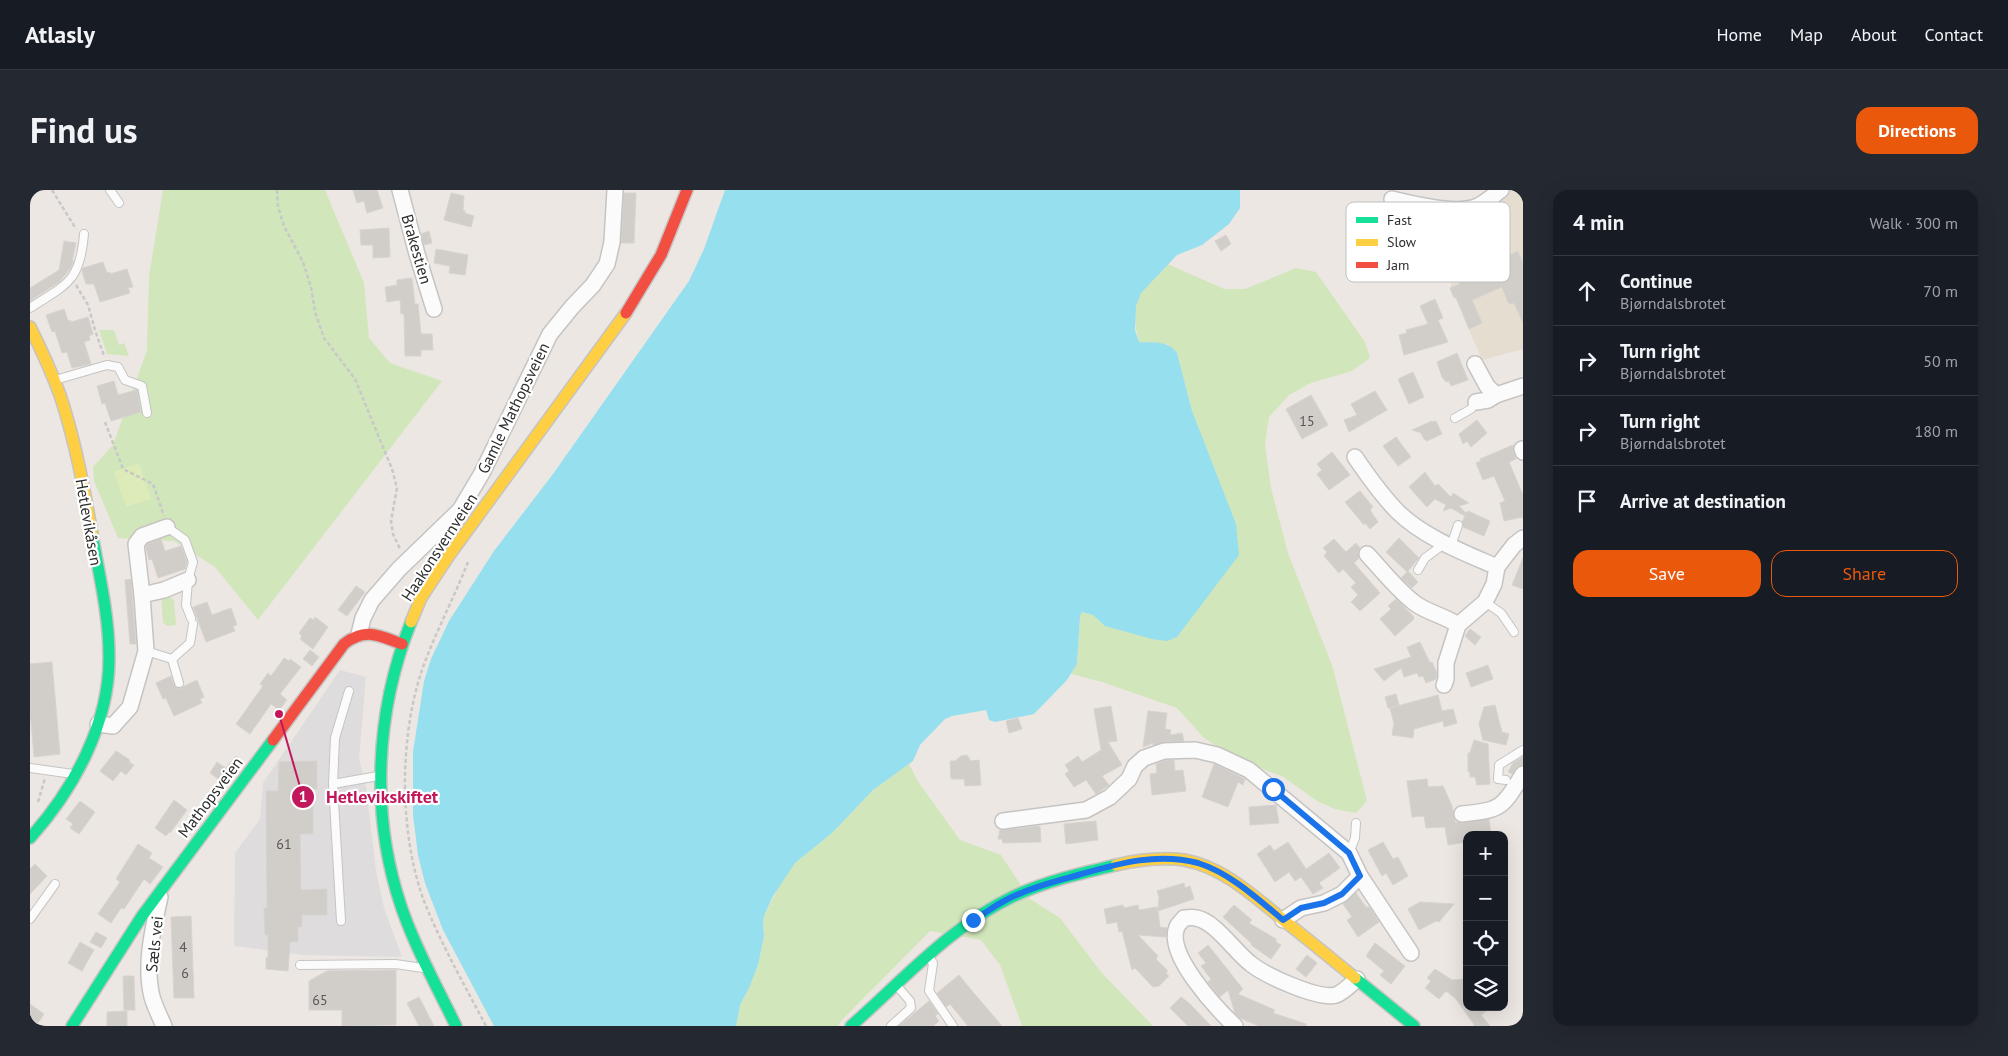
<!DOCTYPE html>
<meta charset="utf-8">
<style>
body{margin:0;font-family:"PT Sans",sans-serif;background:#242831;color:#f1f3f6}
.controls{position:absolute;right:15px;bottom:15px;display:grid;overflow:hidden;border-radius:10px;box-shadow:0 5px 20px #0002}
.controls button{width:45px;height:45px;display:grid;place-items:center;padding:0;border:0;border-bottom:1px solid #363941;background:#171b24;color:#f1f3f6;font:25px sans-serif}
.stop{position:absolute;width:15px;height:15px;margin:-11px;border:4px solid #1a73e8;border-radius:50%;background:#fff}
.stop.end{background:#1a73e8;border-color:#fff;box-shadow:0 1px 5px #0008}
.list{margin:0;padding:0;list-style:none}
h2{display:flex;justify-content:space-between;align-items:center;height:65px;margin:0;padding:0 20px;font-size:21px}
h2 small{font-size:16px;font-weight:400;color:#9ea1a6}
.list li{display:grid;grid-template-columns:32px 1fr auto;gap:15px;align-items:center;box-sizing:border-box;height:70px;padding:0 20px;border-top:1px solid #363941}
.list b{display:block;font-size:19px;white-space:nowrap}
.list p{margin:0;font-size:16px;white-space:nowrap;color:#9ea1a6}
.list em{font-size:16px;font-style:normal;color:#9ea1a6}
.actions{display:flex;gap:10px;padding:15px 20px}
.actions a{flex:1;padding:11px 0;border:1px solid #ea580c;border-radius:15px;text-align:center;font-size:18px;color:#ea580c}
.actions .main{background:#ea580c;color:#fff}
.icon{flex:none;width:28px;height:28px;fill:none;stroke:currentColor;stroke-width:2;stroke-linecap:round;stroke-linejoin:round}
.map{position:relative;flex:none;width:1493px;height:836px;overflow:hidden;border-radius:15px}
header{display:flex;align-items:center;gap:30px;box-sizing:border-box;height:70px;padding:0 25px;background:#171b24;border-bottom:1px solid #363941}
header strong{font-size:24px}
nav{display:flex;gap:28px;margin-inline-start:auto;font-size:18px}
.intro{display:flex;align-items:center;justify-content:space-between;box-sizing:border-box;height:120px;padding:0 30px}
h1{margin:0;font-size:35px}
.button{padding:12px 22px;border-radius:15px;background:#ea580c;color:#fff;font-size:18px;font-weight:700}
main{display:flex;gap:30px;padding:0 30px}
aside{flex:1;background:#171b24;border-radius:15px;box-shadow:0 5px 20px #0002}
.map>svg:first-child{display:block}
.industrial{fill:#dfdcde}
.education{fill:#e6ddd1}
.green{fill:#d2e6bb}
.pitch{fill:#ddebb8}
.water{fill:#95dfee}
.building{fill:#d1cdc9;stroke:#d7d3cf}
.lines{fill:none;stroke-linecap:round;stroke-linejoin:round}
.lane-casing{stroke:#c5c4c3;stroke-width:10}
.street-casing{stroke:#c5c4c3;stroke-width:18}
.fast-casing{stroke:#c5c4c3;stroke-width:14}
.slow-casing{stroke:#c5c4c3;stroke-width:14}
.jam-casing{stroke:#c5c4c3;stroke-width:14}
.path{stroke:#c8c8c8;stroke-width:2.5;stroke-dasharray:4 2.5;stroke-linecap:butt}
.lane{stroke:#fcfbfb;stroke-width:8}
.street{stroke:#fcfbfb;stroke-width:15}
.fast{stroke:#16e098;stroke-width:11}
.slow{stroke:#ffcf43;stroke-width:11}
.jam{stroke:#f24e42;stroke-width:11}
.route{stroke:#1a73e8;stroke-width:6}
.labels{text-anchor:middle;stroke-width:4.5;stroke-linejoin:round;paint-order:stroke}
.number-label{font-size:14px;fill:#585756}
.street-label{font-size:16px;fill:#2d2d2d;stroke:#fff}
.key{fill:#fff;stroke:#c0c0c0;stroke-width:1}
.key-label{font-size:14px;fill:#2d2d2d}
.leader{fill:none;stroke:#c2185b;stroke-width:2}
.callout-dot{fill:#c2185b;stroke:#fff;stroke-width:2}
.mark-label{font-size:15px;text-anchor:middle;font-weight:bold;fill:#fff}
.callout-label{font-size:18px;text-anchor:middle;font-weight:bold;fill:#c2185b;stroke:#fff;stroke-width:4.5;stroke-linejoin:round;paint-order:stroke}
</style>
<header>
<strong>Atlasly</strong>
<nav><a>Home</a><a>Map</a><a>About</a><a>Contact</a></nav>
</header>
<div class="intro"><h1>Find us</h1><a class="button">Directions</a></div>
<main>
<div class="map">
<svg width="1493" height="836" viewBox="0 0 1493 836">
<rect width="100%" height="100%" fill="#ece7e2"/>
<path class="industrial" d="M310,480L336,487L329,568L336,597L346,681L354,718L372,767L273,765L204,756L205,663L230,629L233,593Z"/>
<path class="education" d="M1481,0H1493V159L1452,170L1421,98V82L1427,67L1464,10Z"/>
<g class="green">
<path d="M133,0H295L334,93L339,148L360,173L412,191L228,430L185,377L144,351L88,348L64,291L63,277L83,255L117,160L119,86Z"/>
<path d="M1138,74L1194,99H1215L1266,78L1286,82L1335,152L1340,168L1322,181L1281,193L1259,205L1239,227L1235,254L1241,298L1258,363L1303,478L1337,611L1326,623L1305,619L1287,611L1252,586L1205,569L1173,547L1147,518L1072,492L1041,484L1047,474L1050,426L1052,422L1063,425L1075,436L1162,221L1147,163L1137,154L1109,152C1105,138 1103,118 1110,104C1116,93 1130,83 1138,74Z"/>
<path d="M69,140H84L89,155L94,153L99,166L77,164Z"/>
<path d="M131,405H136L144,410L146,435L138,436L133,433Z"/>
<path d="M879,574L889,593L930,650L971,665L1000,709L1030,728L1071,782L1123,836H992L970,775L951,750L900,741L812,830L808,836H706L710,815L719,798L728,775L734,746L733,737L734,726L752,690L765,673L802,643L843,600Z"/>
</g>
<path class="pitch" d="M109,273L121,309L96,317L84,282Z"/>
<path class="water" d="M695,0H1210V18L1199,34L1172,55L1147,65L1111,103L1106,116L1105,140L1109,152C1124,153 1138,150 1147,163L1162,221L1206,334L1209,365L1147,447L1137,451L1122,449L1075,436L1063,425L1052,422L1050,426L1047,474L1037,490L1004,524L965,532L959,530L956,520L922,526L915,529L890,555L883,571L843,600L802,643L765,673L743,706L734,726L733,737L734,746L728,775L719,798L710,815L706,836H464L413,740L395,693L388,665L383,625V562L394,491L401,469L419,431L464,361L523,284L659,91L674,59Z"/>
<g class="building">
<path d="M323,0H347L353,18L337,23L334,11L327,13Z"/>
<path d="M421,3L434,6L433,20L435,21V23L444,26L441,37L414,30Z"/>
<path d="M594,3H606L604,53H591Z"/>
<path d="M359,38L360,67L343,68V55H331L330,40Z"/>
<path d="M399,41L402,53L394,55L391,44Z"/>
<path d="M1196,45L1201,54L1191,61L1185,51Z"/>
<path d="M34,51L46,53L42,72L44,71L40,79L29,92L0,111V98L29,80Z"/>
<path d="M406,59L438,65L435,85L419,83L420,76L404,73Z"/>
<path d="M1488,61L1493,74V133L1484,113L1480,114L1478,112L1472,97L1442,110L1452,133L1439,139L1426,107L1424,108L1420,98L1430,94L1428,88L1439,84L1438,81L1476,63L1477,66Z"/>
<path d="M73,72L77,83L80,82V84L97,79L103,97L98,98L100,103L70,112L64,94H56L52,81L53,78Z"/>
<path d="M382,88L385,114H388L391,144H402L403,160H391V166H375L374,124H371L370,110L357,112L355,97L367,95V90Z"/>
<path d="M1405,109L1413,128L1408,130L1418,152L1374,165L1369,145L1377,143L1376,140L1398,134L1390,116Z"/>
<path d="M34,119L38,131L40,130L41,132L58,127L63,144L59,146L60,150L54,152L61,174L42,178L37,162L32,163L25,141L22,142L16,125Z"/>
<path d="M1427,163L1438,190L1421,196L1419,191L1416,192L1412,187L1407,172Z"/>
<path d="M1383,182L1394,207L1379,214L1368,189Z"/>
<path d="M84,191L88,205L107,200L111,222L81,231L75,213L72,214L67,196Z"/>
<path d="M1345,201L1357,220L1319,242L1314,230L1327,225L1321,214Z"/>
<path d="M1281,205L1298,235L1272,249L1256,219Z"/>
<path d="M1447,230L1457,243L1441,257L1437,251L1433,254L1429,244Z"/>
<path d="M1402,231V232L1406,231L1412,244L1397,251L1394,249L1391,243L1382,240Z"/>
<path d="M1366,247L1381,267L1368,276L1353,256Z"/>
<path d="M1483,255V262L1486,269L1479,272L1493,305V327L1474,331L1470,313L1475,311L1464,286L1453,290L1446,273L1451,271L1450,269Z"/>
<path d="M1302,262L1320,285L1299,300L1287,284L1292,280L1287,274Z"/>
<path d="M1395,282L1405,296L1408,294L1421,307L1423,303L1439,313L1429,316L1436,323L1438,321L1460,331L1454,346L1433,337L1432,332L1435,326L1421,318L1413,321L1416,315L1405,309L1397,317L1379,297Z"/>
<path d="M1330,301L1343,317L1340,320L1348,332L1340,339L1335,333L1334,335L1315,312Z"/>
<path d="M1369,348L1389,368L1377,382L1356,362Z"/>
<path d="M131,349L135,361L151,356L157,372L155,379L128,388L122,369L119,370L116,357L118,354Z"/>
<path d="M1304,349L1316,362L1326,353L1330,358L1328,362L1329,368L1324,373L1350,403L1330,421L1321,412L1328,405L1321,397L1326,393L1313,379L1309,383L1294,366L1297,362L1293,358Z"/>
<path d="M1493,368V399L1482,395Z"/>
<path d="M1378,381L1388,392L1382,398L1371,388Z"/>
<path d="M101,389L106,454H100L95,390Z"/>
<path d="M326,396L335,402L317,426L308,420Z"/>
<path d="M1366,409L1384,427L1383,430L1365,446L1350,429L1361,419L1358,416Z"/>
<path d="M177,412L182,425L201,418L207,435L203,436L205,441L176,452L163,417Z"/>
<path d="M285,427L298,437L283,459L270,449L272,446L269,443L280,428L284,430Z"/>
<path d="M1440,439L1451,447L1445,455L1435,446Z"/>
<path d="M1390,452L1400,473L1402,472L1407,483L1406,489L1396,493L1393,486L1389,487L1387,483L1374,487L1371,478L1354,491L1344,479L1381,467L1377,457Z"/>
<path d="M280,460L289,467L282,476L273,469Z"/>
<path d="M254,468L259,471L260,469L271,477L250,504L257,510L249,520L241,514L220,544L206,534L233,496L230,494L238,483L241,486Z"/>
<path d="M22,472L30,564L4,567L0,520V474Z"/>
<path d="M1458,475L1463,489L1441,497L1436,483Z"/>
<path d="M141,486L144,495L148,499L167,490L174,507L170,509L172,513L144,526L136,508L133,509L126,493Z"/>
<path d="M1366,504L1369,515L1358,518L1355,507Z"/>
<path d="M1408,505L1412,521L1423,519L1427,533L1414,537L1413,531L1384,539L1383,548L1362,545L1364,533L1360,518Z"/>
<path d="M1465,515L1472,542L1479,544L1476,555L1453,550L1449,534L1454,517Z"/>
<path d="M1081,516L1087,551L1078,552L1092,575L1072,586L1079,595L1066,604L1056,590L1044,597L1035,584L1039,581L1035,575L1048,566L1052,572L1071,560L1064,519Z"/>
<path d="M1118,521L1137,523L1135,539L1141,540L1140,545L1152,543L1154,551L1134,552L1123,555V553L1113,557Z"/>
<path d="M988,528L992,539L979,543L976,531Z"/>
<path d="M1444,550L1458,554L1460,594L1447,595L1445,587H1440V582H1438V563H1440Z"/>
<path d="M86,561L100,570L99,572L104,575L96,585L91,581L83,591L70,581Z"/>
<path d="M937,565L941,571L949,570L951,595L935,596L934,589H921L920,571H925L931,566Z"/>
<path d="M206,566L212,571L203,583L196,578Z"/>
<path d="M1493,567V575L1488,576L1482,584L1478,582L1483,573Z"/>
<path d="M1136,570H1144L1145,581L1153,580L1156,601L1122,605L1120,584L1127,583L1126,574Z"/>
<path d="M287,571V599H283V644H270L271,700L297,699V725H272V737H268V752H260L258,781L236,779V767L238,768V745H235L234,718H237L236,601H248L249,572Z"/>
<path d="M187,572L198,580L191,591L180,583Z"/>
<path d="M1184,574L1215,589L1213,595L1208,592L1198,617L1172,607Z"/>
<path d="M1397,589L1398,597L1413,596L1422,616L1425,632L1433,633L1459,629L1461,645H1437V652L1418,655L1415,637L1396,638L1394,626L1382,627L1377,591Z"/>
<path d="M144,610L157,620L140,643L139,642L136,646L125,638Z"/>
<path d="M50,611L65,622L49,644L40,638L43,634L36,629Z"/>
<path d="M1246,615L1249,633L1220,635L1219,617Z"/>
<path d="M1066,631L1068,650L1036,654L1034,634Z"/>
<path d="M1010,636L1011,652L973,653L972,649H968L970,640Z"/>
<path d="M1258,652L1276,679L1299,663L1310,678L1289,693L1293,698L1283,704L1271,687L1265,691L1259,682L1245,692L1227,664L1240,655L1244,661Z"/>
<path d="M1353,652L1363,669L1368,667L1378,686L1363,695L1356,683L1352,686L1338,660Z"/>
<path d="M108,654L122,663L119,668L133,677L120,694L114,689L94,719L91,718L81,733L68,724L90,692L86,689Z"/>
<path d="M5,674L17,686L0,704V679Z"/>
<path d="M1154,693L1155,698L1160,696L1164,709L1128,721L1130,737L1137,738L1136,747L1108,745L1128,766L1126,769L1138,781L1136,783L1139,786L1129,796L1123,797L1105,778L1102,780L1092,741L1089,742L1087,732L1077,734L1074,719L1093,715L1094,718L1108,715L1109,720L1127,717L1128,721L1129,707L1127,701Z"/>
<path d="M1326,703L1336,717H1339L1349,732L1328,747L1317,730L1322,727L1313,714Z"/>
<path d="M1390,712L1424,714L1409,732L1406,731L1389,740L1378,719Z"/>
<path d="M1204,715L1222,730L1219,733L1246,749V752L1251,755L1241,769L1221,755L1222,754L1193,727Z"/>
<path d="M161,726L164,808H144L141,727Z"/>
<path d="M66,742L77,748L71,758L60,752Z"/>
<path d="M50,752L64,760L52,781L38,773Z"/>
<path d="M1345,753L1375,776L1361,794L1350,785L1354,781L1336,766Z"/>
<path d="M1178,755L1213,799L1208,804L1245,820L1243,823L1276,834V836H1229L1210,828L1205,823L1198,800L1190,807L1178,792L1181,789L1171,776L1176,773L1168,763Z"/>
<path d="M1277,765L1287,773L1276,787L1266,779Z"/>
<path d="M1405,779L1422,790L1435,789L1437,817H1462L1451,825L1460,836H1445L1426,809L1416,801L1409,809L1395,798L1401,791L1397,788Z"/>
<path d="M366,780V835L312,836V820H279V791L297,781Z"/>
<path d="M929,785L937,795L972,836H938L920,814L916,817L907,803Z"/>
<path d="M93,786H104L105,820H94Z"/>
<path d="M389,807L404,836H389L377,813Z"/>
<path d="M1151,807L1159,813L1181,836H1158L1140,818Z"/>
<path d="M899,811L908,824L905,826L909,831L903,836H869Z"/>
<path d="M0,814L14,824L6,836H0Z"/>
<path d="M97,821V836H77V822Z"/>
</g>
<g class="lines">
<g class="lane-casing">
<g id="lane">
<path d="M80,0L89,13"/>
<path d="M0,118C37,94 50,92 54,44"/>
<path d="M25,190L77,175L88,177L95,190L112,196L117,223"/>
<path d="M1425,228L1441,219L1446,212"/>
<path d="M137,337L155,350L163,372L158,390L156,415L161,428"/>
<path d="M1421,356L1428,335"/>
<path d="M1388,380L1395,368L1414,354"/>
<path d="M1455,412L1471,423L1484,442"/>
<path d="M116,461L142,469"/>
<path d="M149,493L142,469L160,453L163,434"/>
<path d="M0,578L43,584"/>
<path d="M1476,590L1468,589L1469,575L1493,560"/>
<path d="M303,594L305,548L319,501"/>
<path d="M1319,663L1325,648L1326,633"/>
<path d="M0,729L25,694"/>
<path d="M311,731L303,594L348,586"/>
<path d="M900,769L903,773L899,801L923,836"/>
<path d="M270,775L365,774L393,778"/>
<path d="M861,836L881,818L880,811L867,796"/>
</g>
</g>
<g class="street-casing">
<g id="street">
<path d="M370,0L387,64L404,119"/>
<path d="M1362,9C1382,14 1429,25 1448,16C1456,12 1464,5 1471,0"/>
<path d="M1445,174L1457,196L1466,205L1493,196"/>
<path d="M1446,212L1458,210L1466,205"/>
<path d="M1492,259L1493,262"/>
<path d="M1325,267C1338,286 1352,306 1368,322C1393,347 1435,363 1467,377L1484,355L1493,348"/>
<path d="M1337,364C1352,380 1369,402 1386,414C1399,423 1415,426 1428,435"/>
<path d="M112,405L106,354L112,346L137,337"/>
<path d="M329,444L333,428L342,410L369,379L430,320L452,283L520,144L542,117L563,95L577,74L582,52L585,0"/>
<path d="M1414,495L1416,489V473L1428,435L1455,412L1464,394L1467,377"/>
<path d="M68,534L83,536L100,517L116,461L112,405L134,400L158,390"/>
<path d="M1432,624C1472,620 1472,618 1493,584"/>
<path d="M973,631L1056,620L1080,607L1099,589L1105,576L1114,568L1134,561L1165,560L1187,565L1219,580L1319,663L1330,686L1312,704L1294,713L1271,718L1253,730"/>
<path d="M1330,686L1381,763"/>
<path d="M130,707C123,739 114,774 122,807C125,817 130,827 134,836"/>
<path d="M1205,836C1187,819 1135,764 1147,737C1148,734 1152,731 1154,728C1158,728 1162,727 1166,728C1185,731 1205,762 1221,774C1235,785 1288,810 1306,805C1314,802 1320,795 1327,789"/>
</g>
</g>
<g class="fast-casing">
<g id="fast">
<path d="M381,432C345,523 340,626 372,719C386,759 407,797 426,836"/>
<path d="M0,648C44,599 80,533 79,466C79,425 69,384 62,344"/>
<path d="M1325,788L1384,836"/>
<path d="M42,836L112,726L243,550"/>
<path d="M821,836C872,791 922,735 984,706C1016,691 1052,683 1086,675"/>
</g>
</g>
<g class="slow-casing">
<g id="slow">
<path d="M0,137C11,159 21,181 30,205C45,250 54,298 62,344"/>
<path d="M381,432L391,408L420,364L596,123"/>
<path d="M1086,675C1108,670 1131,667 1154,670C1194,677 1226,708 1257,733C1280,751 1303,770 1325,788"/>
</g>
</g>
<g class="jam-casing">
<g id="jam">
<path d="M596,123L631,65L657,0"/>
<path d="M243,550L314,454C336,437 349,446 372,454"/>
</g>
</g>
<g class="path">
<path d="M22,0L46,39"/>
<path d="M247,0L248,17L254,36L273,72L281,97L285,122L294,148L325,189L362,279L367,298L361,331L363,344L370,359"/>
<path d="M46,95L58,115L65,140L74,166"/>
<path d="M75,232L93,279L123,294L134,326"/>
<path d="M438,372C424,408 405,443 392,480C369,548 369,643 394,711C411,754 434,794 456,836"/>
<path d="M8,612L15,588"/>
</g>
<use href="#lane" class="lane"/>
<use href="#street" class="street"/>
<use href="#fast" class="fast"/>
<use href="#slow" class="slow"/>
<use href="#jam" class="jam"/>
</g>
<g class="lines">
<path class="route" d="M943,730C954,724 964,716 976,710C999,698 1023,692 1048,685C1087,674 1126,662 1168,673C1200,683 1228,709 1253,730L1271,718L1294,713L1312,704L1330,686L1319,663L1243,599"/>
</g>
<g class="labels">
<g class="number-label">
<text x="1277" y="236">15</text>
<text x="254" y="659">61</text>
<text x="153" y="762">4</text>
<text x="155" y="788">6</text>
<text x="290" y="815">65</text>
</g>
<g class="street-label">
<text transform="translate(387 59) rotate(74)" y="6">Brakestien</text>
<text transform="translate(483 218) rotate(-64)" y="6">Gamle Mathopsveien</text>
<text transform="translate(59 332) rotate(80)" y="6">Hetlevikåsen</text>
<text transform="translate(409 357) rotate(-57)" y="6">Haakonsvernveien</text>
<text transform="translate(180 607) rotate(-53)" y="6">Mathopsveien</text>
<text transform="translate(124 754) rotate(-84)" y="6">Sæls vei</text>
</g>
</g>
<rect x="1316" y="12" width="164" height="80" rx="8" class="key"/>
<rect x="1326" y="27" width="22" height="6" fill="#16e098"/>
<rect x="1326" y="49" width="22" height="7" fill="#ffcf43"/>
<rect x="1326" y="72" width="22" height="6" fill="#f24e42"/>
<g class="key-label">
<text x="1357" y="35">Fast</text>
<text x="1357" y="57">Slow</text>
<text x="1357" y="80">Jam</text>
</g>
<path class="leader" d="M249 524L273 607"/>
<g class="callout-dot">
<circle cx="249" cy="524" r="5"/>
<circle cx="273" cy="607" r="12"/>
</g>
<g class="mark-label">
<text x="273" y="612">1</text>
</g>
<g class="callout-label">
<text x="352" y="613">Hetlevikskiftet</text>
</g>
</svg>
<div class="controls">
<button>+</button>
<button>−</button>
<button><svg class="icon" aria-label="locate" viewBox="0 0 24 24"><circle cx="12" cy="12" r="6"/><path d="M12 2v4M12 18v4M2 12h4M18 12h4"/></svg></button>
<button><svg class="icon" aria-label="layers" viewBox="0 0 24 24"><path d="M12 4l9 5-9 5-9-5zM3 14l9 5 9-5"/></svg></button>
</div>
<div class="stop" style="left:1243px;top:599px"></div>
<div class="stop end" style="left:943px;top:730px"></div>
</div>
<aside>
<h2>4 min<small>Walk · 300 m</small></h2>
<ul class="list">
<li><svg class="icon" aria-label="ahead" viewBox="0 0 24 24"><path d="M12 20V5M6 11l6-6 6 6"/></svg><div><b>Continue</b><p>Bjørndalsbrotet</p></div><em>70 m</em></li>
<li><svg class="icon" aria-label="right" viewBox="0 0 24 24"><path d="M7 20v-9h11M14 6l5 5-5 5"/></svg><div><b>Turn right</b><p>Bjørndalsbrotet</p></div><em>50 m</em></li>
<li><svg class="icon" aria-label="right" viewBox="0 0 24 24"><path d="M7 20v-9h11M14 6l5 5-5 5"/></svg><div><b>Turn right</b><p>Bjørndalsbrotet</p></div><em>180 m</em></li>
<li><svg class="icon" aria-label="arrive" viewBox="0 0 24 24"><path d="M6 21V4h12l-3 4 3 4H6"/></svg><div><b>Arrive at destination</b></div></li>
</ul>
<div class="actions"><a class="main">Save</a><a>Share</a></div>
</aside>
</main>
